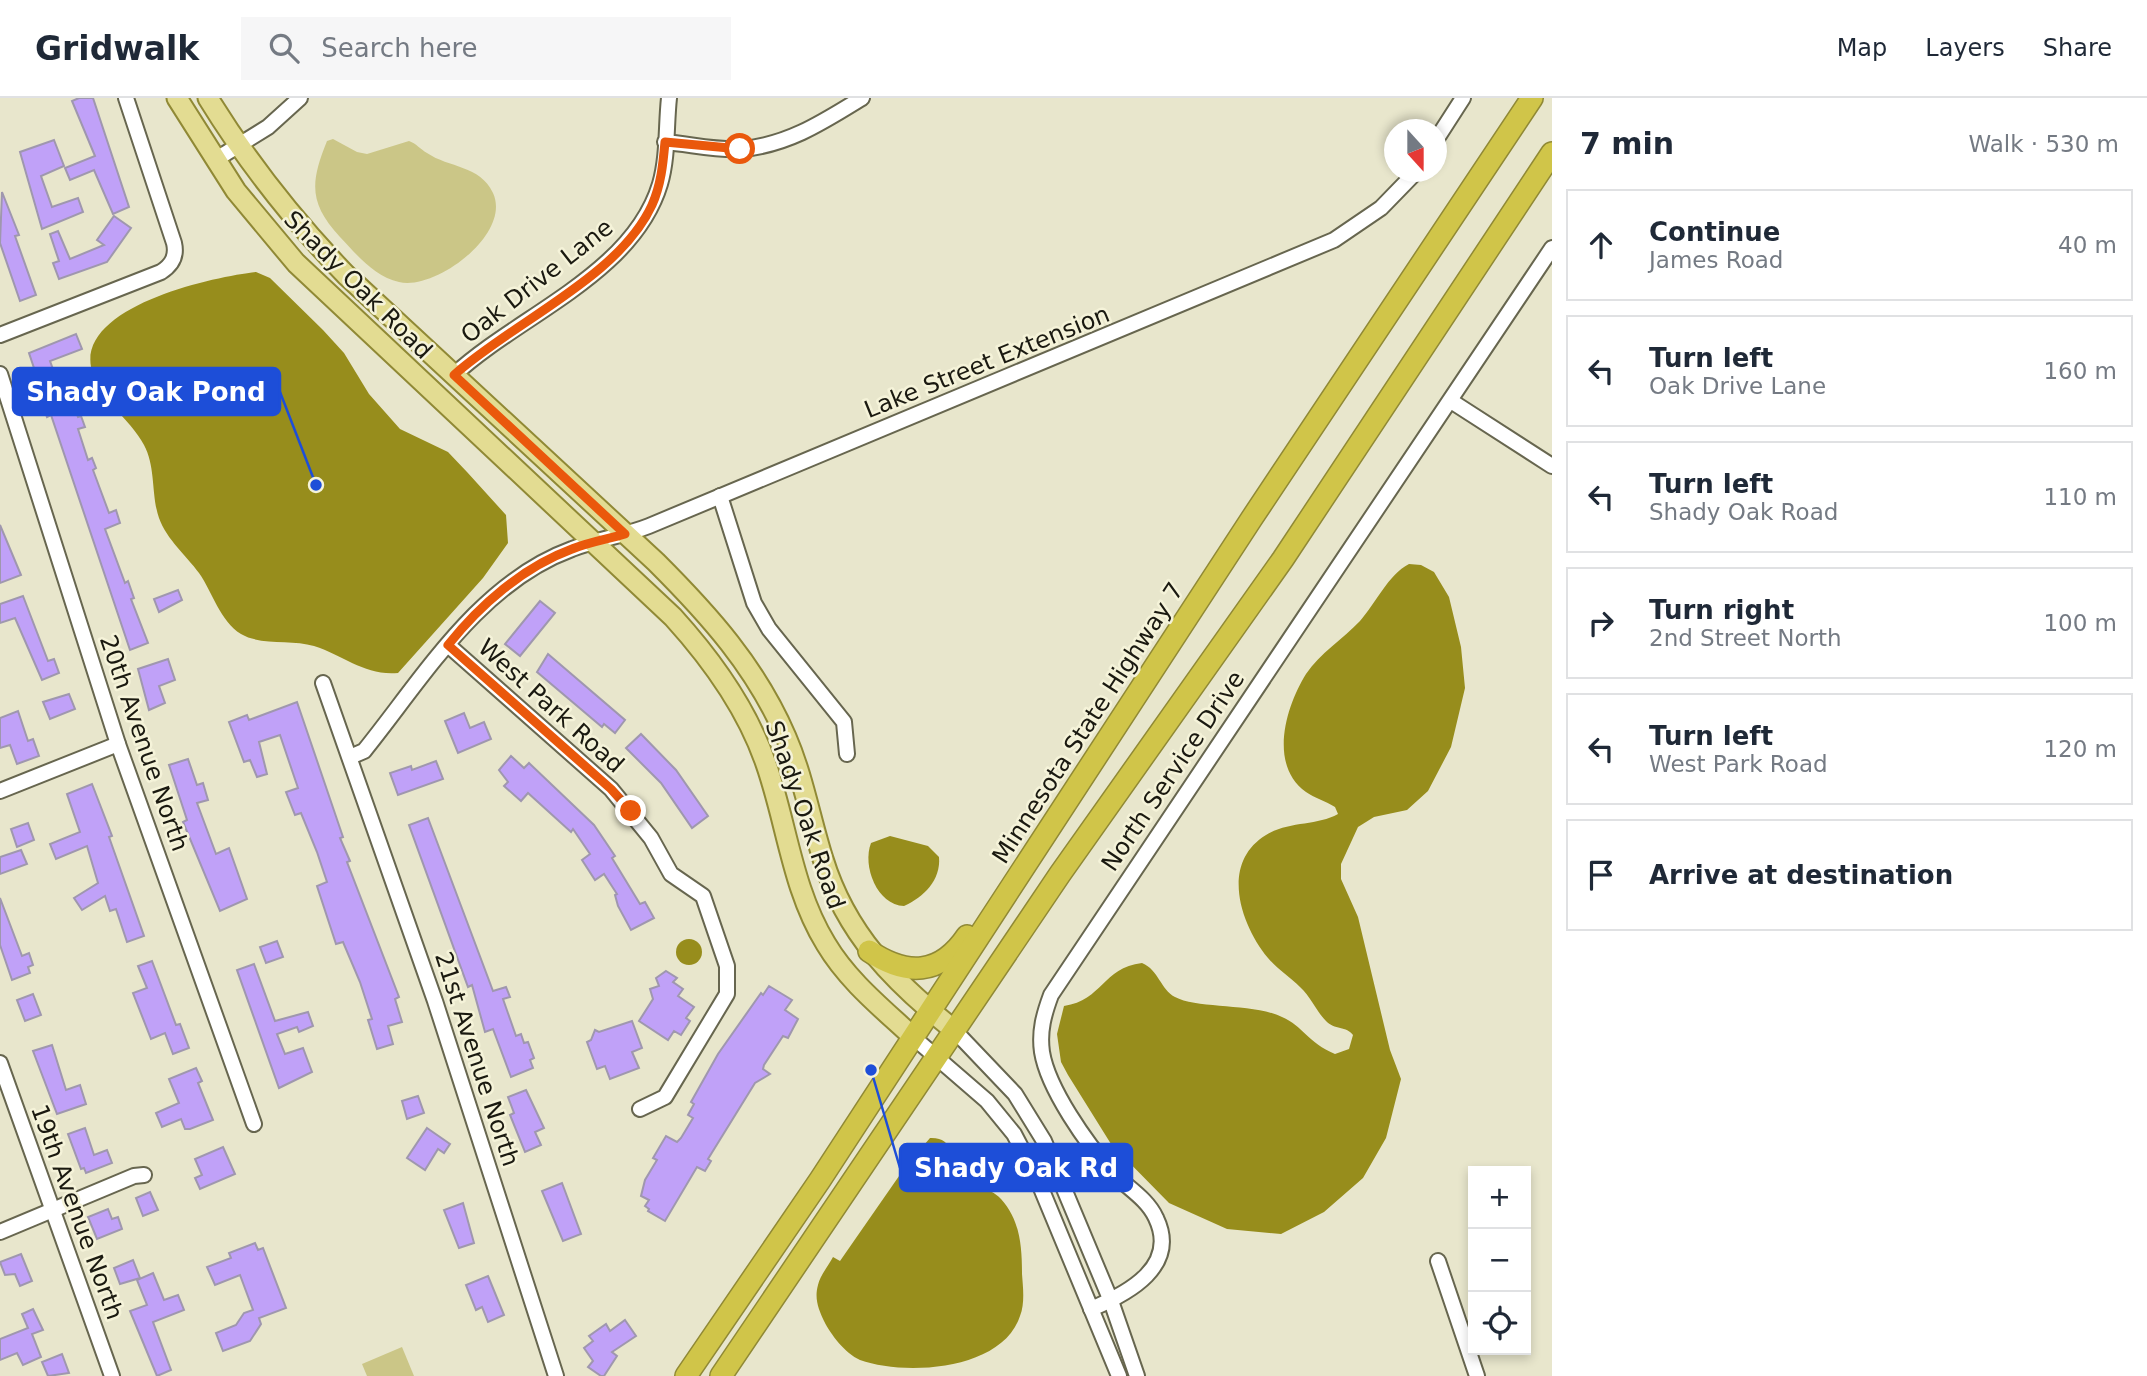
<!DOCTYPE html>
<meta charset="utf-8">
<style>
body{margin:0;font-family:"DejaVu Sans",sans-serif;background:#f6f6f7;color:#1f2937}
.controls{position:absolute;right:21px;bottom:21px;display:grid;overflow:hidden;border-radius:0px;box-shadow:0 4px 10px #0003}
.controls button{width:63px;height:63px;display:grid;place-items:center;padding:0;border:0;border-bottom:2px solid #e0e1e3;background:#fff;color:#1f2937;font:35px sans-serif}
.compass{position:absolute;left:1384px;top:21px;width:63px;height:63px;border-radius:50%;background:#fff;box-shadow:0 4px 10px #0003;rotate:159deg}
.stop{position:absolute;width:21px;height:21px;margin:-16px;border:5px solid #ea580c;border-radius:50%;background:#fff}
.stop.end{background:#ea580c;border-color:#fff;box-shadow:0 2px 7px #0008}
.list{margin:0;padding:0;list-style:none}
h2{display:flex;justify-content:space-between;align-items:center;height:91px;margin:0;padding:0 28px;font-size:30px}
h2 small{font-size:23px;font-weight:400;color:#747a83}
.list li{display:grid;grid-template-columns:46px 1fr auto;gap:21px;align-items:center;box-sizing:border-box;height:112px;margin:0 14px 14px;padding:0 14px;border:2px solid #e0e1e3;border-radius:0px}
.list b{display:block;font-size:26px;white-space:nowrap}
.list p{margin:0;font-size:23px;white-space:nowrap;color:#747a83}
.list em{font-size:23px;font-style:normal;color:#747a83}
.icon{flex:none;width:38px;height:38px;fill:none;stroke:currentColor;stroke-width:2;stroke-linecap:round;stroke-linejoin:round}
.map{position:relative;flex:none;width:1552px;height:1278px;overflow:hidden}
header{display:flex;align-items:center;gap:42px;box-sizing:border-box;height:98px;padding:0 35px;background:#fff;border-bottom:2px solid #e0e1e3}
header strong{font-size:33px}
nav{display:flex;gap:38px;margin-inline-start:auto;font-size:24px}
.search{width:490px;height:63px;background:#f6f6f7;display:flex;align-items:center;gap:18px;box-sizing:border-box;padding:0 24px;border-radius:0px;color:#747a83;font-size:26px}
main{display:flex}
aside{flex:1;background:#fff}
.map>svg:first-child{display:block}
.green{fill:#cbc687}
.water{fill:#978d1c}
.building{fill:#c0a1f8;stroke:#9f97ae;stroke-width:2}
.lines{fill:none;stroke-linecap:round;stroke-linejoin:round}
.minor-casing{stroke:#67664f;stroke-width:18}
.major-casing{stroke:#908935;stroke-width:23}
.highway-casing{stroke:#908935;stroke-width:24}
.minor{stroke:#fff;stroke-width:14}
.major{stroke:#e3dc92;stroke-width:19}
.highway{stroke:#d0c549;stroke-width:21}
.route{stroke:#ea580c;stroke-width:9}
.labels{text-anchor:middle;stroke-width:5;stroke-linejoin:round;paint-order:stroke}
.street-label{font-size:24px;fill:#1a1910;stroke:#f5f3d9}
.leader{fill:none;stroke:#1d4ed8;stroke-width:2.5}
.callout-dot{fill:#1d4ed8;stroke:#f5f3d9;stroke-width:2.5}
.callout{fill:#1d4ed8;stroke:#1d4ed8;stroke-width:2.5}
.callout-label{font-size:26px;text-anchor:middle;font-weight:bold;fill:#fff}
</style>
<header>
<strong>Gridwalk</strong>
<div class="search"><svg class="icon" aria-label="search" viewBox="0 0 24 24"><circle cx="10" cy="10" r="6"/><path d="M15 15l6 6"/></svg>Search here</div>
<nav><a>Map</a><a>Layers</a><a>Share</a></nav>
</header>
<main>
<div class="map">
<svg width="1552" height="1278" viewBox="0 0 1552 1278">
<rect width="100%" height="100%" fill="#e8e6cc"/>
<g class="green">
<path d="M333,41L357,54L367,56L409,43C417,46 420,51 427,55C449,70 480,67 493,95C512,136 435,193 399,184C375,179 356,156 340,139C309,105 310,85 327,43Z"/>
<path d="M402,1249L414,1278H367L362,1266Z"/>
</g>
<g class="water">
<path d="M256,174L270,180L323,232L344,255L369,296L400,331L448,354L467,374L506,417L508,445L483,480L398,575C365,578 345,558 314,548C292,541 261,548 241,536C220,523 213,495 199,475C186,457 167,442 159,420C151,397 156,369 144,347C130,320 97,300 91,269C80,208 212,179 256,174Z"/>
<path d="M1409,466L1421,467L1434,474L1449,499L1461,549L1465,590L1451,649L1428,693L1407,712L1374,719L1358,729L1341,766V781L1358,819L1390,952L1401,981L1386,1040L1363,1080L1324,1114L1281,1136L1227,1131L1169,1105L1111,1046L1068,977L1061,964L1057,936L1064,908C1103,902 1102,870 1142,865C1159,872 1160,891 1175,899C1197,911 1253,905 1282,919C1303,928 1308,945 1335,956L1349,951L1353,937C1347,928 1334,932 1326,923C1316,913 1311,899 1300,889C1290,879 1277,871 1268,860C1240,826 1220,765 1266,737C1288,723 1317,728 1338,716L1335,709C1326,703 1314,700 1306,694C1268,667 1286,608 1306,576C1320,555 1343,541 1360,523C1376,505 1388,477 1409,466Z"/>
<path d="M890,738L928,748L939,759C941,782 924,799 904,808C877,807 862,768 871,745Z"/>
<circle cx="689" cy="854" r="13"/>
<path d="M930,1040C955,1039 949,1061 961,1075C972,1088 990,1089 1001,1101C1020,1122 1022,1148 1022,1176C1023,1190 1025,1205 1020,1218C1002,1273 904,1278 860,1262C845,1255 831,1237 824,1223C819,1212 814,1201 818,1187C820,1178 828,1168 833,1159L840,1163L906,1068Z"/>
</g>
<g class="building">
<path d="M79,0H93L129,109L113,116L94,72L70,82L65,70L95,58L72,3Z"/>
<path d="M54,42L64,68L41,78L52,109L78,100L83,114L42,131L20,54Z"/>
<path d="M2,94L19,137L15,138L36,197L20,203L0,145Z"/>
<path d="M114,118L131,130L107,164L59,181L53,165L59,163L50,136L58,133L70,161L104,147L97,142Z"/>
<path d="M76,236L82,251L50,263L60,290L66,288L78,319L81,318L85,329L78,331L88,362L92,360L96,370L93,372L109,415L116,412L120,425L105,431L125,485L128,483L134,500L131,501L148,545L130,552L51,317L47,319L40,299L43,297L29,255Z"/>
<path d="M0,427L21,477L0,485Z"/>
<path d="M178,492L182,502L159,514L154,501Z"/>
<path d="M23,498L48,563L54,561L59,575L42,582L15,520L0,525V506Z"/>
<path d="M540,503L555,515L520,558L505,546Z"/>
<path d="M548,556L625,622L615,635L604,626L602,629L537,574Z"/>
<path d="M168,561L175,582L159,588L165,605L149,612L138,571Z"/>
<path d="M69,596L75,611L50,621L43,604Z"/>
<path d="M297,604L343,739L340,740L350,763L347,764L399,899L395,901L402,924L388,928L393,946L377,951L368,922L372,921L360,884L343,844L336,846L317,788L327,784L317,754L301,715L295,717L286,694L298,690L280,637L259,644L267,676L257,679L250,662L244,664L229,624L247,617L249,622Z"/>
<path d="M18,613L28,643L33,641L39,658L17,666L10,647L0,650V620Z"/>
<path d="M464,615L470,630L484,624L491,641L458,655L445,623Z"/>
<path d="M641,636L676,672L708,718L692,730L661,685L626,650Z"/>
<path d="M511,658L524,670L529,665L594,727L615,758L612,760L640,806L645,804L654,820L631,832L618,808L615,797L617,796L604,776L595,782L582,762L590,756L573,731L571,734L528,695L521,703L504,688L508,684L499,672Z"/>
<path d="M188,661L197,687L203,685L208,702L197,705L216,756L229,750L247,801L220,813L183,724L187,722L169,667Z"/>
<path d="M436,663L443,681L398,697L390,675L411,668L412,672Z"/>
<path d="M92,686L112,738L109,739L144,838L127,844L116,811L110,813L105,798L82,812L74,800L98,785L87,748L56,761L50,746L80,734L67,696Z"/>
<path d="M428,720L493,893L506,889L510,899L503,901L516,938L521,936L524,945L528,944L534,960L530,962L533,970L511,979L493,931L485,934L472,887L468,889L409,727Z"/>
<path d="M28,725L34,742L17,749L11,731Z"/>
<path d="M21,752L27,766L0,776V759Z"/>
<path d="M0,800L22,858L29,855L33,867L28,869L30,875L12,882L0,847Z"/>
<path d="M277,843L283,859L266,865L260,849Z"/>
<path d="M152,863L176,927L180,926L189,950L173,956L165,935L151,941L133,895L147,890L138,868Z"/>
<path d="M254,866L275,923L308,914L313,928L299,934L297,929L277,936L285,956L303,950L312,974L279,990L237,872Z"/>
<path d="M666,873L677,880L673,884L683,891L678,898L694,909L686,920L690,923L681,937L674,933L668,942L639,923L653,901L650,891L659,888L656,880Z"/>
<path d="M769,888L792,902L785,912L798,921L788,940L783,938L764,967L763,971L770,976L755,985L708,1061L711,1063L705,1073L697,1069L665,1123L648,1113L649,1111L645,1108L649,1102L641,1098L645,1082L657,1062L653,1060L666,1038L677,1044L681,1040L693,1020L688,1017L694,1006L691,1004L718,956L761,895L763,897Z"/>
<path d="M33,896L41,917L25,923L17,902Z"/>
<path d="M632,923L642,950L632,954L639,970L610,981L605,968L597,971L587,944L591,942L595,932L599,934Z"/>
<path d="M52,947L66,992L80,987L86,1006L57,1016L33,953Z"/>
<path d="M196,970L202,983L198,985L213,1022L190,1031H185L181,1021L162,1029L156,1015L179,1005L169,981Z"/>
<path d="M526,992L544,1030L535,1034L541,1047L525,1054L510,1017L514,1015L508,999Z"/>
<path d="M418,998L424,1015L407,1021L402,1003Z"/>
<path d="M85,1030L94,1057L107,1052L112,1065L86,1075L84,1070L81,1071L68,1036Z"/>
<path d="M427,1030L450,1046L444,1055L438,1051L425,1072L407,1060Z"/>
<path d="M223,1049L235,1076L200,1091L195,1080L202,1077L195,1061Z"/>
<path d="M562,1085L581,1136L563,1143L542,1093Z"/>
<path d="M150,1094L158,1112L143,1118L136,1100Z"/>
<path d="M463,1105L474,1145L459,1150L444,1112Z"/>
<path d="M108,1111L112,1121L118,1119L122,1131L97,1141L88,1119Z"/>
<path d="M255,1145L258,1152L263,1150L286,1210L259,1220L261,1226L250,1243L223,1253L216,1235L236,1227L244,1215L253,1212L240,1177L215,1187L207,1169L231,1160L229,1155Z"/>
<path d="M21,1156L32,1183L20,1188L15,1176L5,1177L0,1164Z"/>
<path d="M133,1162L140,1180L120,1186L114,1170Z"/>
<path d="M153,1175L164,1202L178,1197L184,1212L153,1224L171,1272L157,1278L130,1213L147,1207L137,1182Z"/>
<path d="M488,1178L504,1217L488,1224L482,1209L476,1212L466,1187Z"/>
<path d="M33,1211L43,1232L32,1236L41,1259L23,1267L17,1255L0,1262V1241L28,1230L22,1216Z"/>
<path d="M625,1222L636,1238L612,1254L617,1258L604,1278H601L588,1269L593,1263L584,1250L593,1243L589,1238L606,1226L610,1233Z"/>
<path d="M62,1256L69,1275L48,1278L42,1264Z"/>
</g>
<g class="lines">
<g class="minor-casing">
<g id="minor">
<path d="M1436,42L1463,0"/>
<path d="M665,44C690,46 717,53 742,51C788,47 823,24 862,0"/>
<path d="M215,62L268,29L300,0"/>
<path d="M0,237L161,174C172,167 177,158 174,145L126,0"/>
<path d="M0,276L118,646L254,1026"/>
<path d="M454,277C519,217 633,176 660,86C668,59 666,27 669,0"/>
<path d="M1451,303L1552,368"/>
<path d="M720,398L754,505L769,531L844,624L847,656"/>
<path d="M448,547L611,691L651,740L671,776L703,798L727,868V896L665,999L640,1011"/>
<path d="M323,585L435,903L556,1278"/>
<path d="M350,659L364,653C423,580 479,485 572,451C597,441 624,438 649,428L1334,142L1381,110L1416,74"/>
<path d="M0,693L118,646"/>
<path d="M954,932L1015,996L1044,1043L1111,1203L1137,1278"/>
<path d="M913,939L987,1003L1014,1036L1036,1078L1119,1278"/>
<path d="M0,965L112,1278"/>
<path d="M0,1134L134,1078L144,1077"/>
<path d="M1438,1163L1477,1278"/>
<path d="M1091,1211C1129,1195 1179,1168 1156,1120C1147,1100 1126,1089 1112,1074C1087,1046 1048,991 1042,954C1039,933 1044,916 1051,897L1552,150"/>
</g>
</g>
<g class="major-casing">
<g id="major">
<path d="M177,0L236,93L296,165L673,519C712,562 747,610 766,666C787,726 792,791 826,846C848,883 882,910 913,939"/>
<path d="M208,0C248,65 293,122 346,177L656,464C709,517 756,569 786,639C803,678 810,720 823,761C846,836 894,884 954,932"/>
</g>
</g>
<g class="highway-casing">
<g id="highway">
<path d="M869,853C906,878 940,878 967,838"/>
<path d="M686,1278L820,1082L1252,420L1532,0"/>
<path d="M721,1278L1060,776L1283,461L1552,55"/>
</g>
</g>
<use href="#minor" class="minor"/>
<use href="#major" class="major"/>
<use href="#highway" class="highway"/>
</g>
<g class="lines">
<path class="route" d="M631,713L611,691L448,547C480,507 523,469 572,451C589,444 608,441 625,436L454,277C513,224 619,179 652,107C661,87 663,66 665,44L740,51"/>
</g>
<g class="labels">
<g class="street-label">
<text transform="translate(537 183) rotate(-38)" y="8">Oak Drive Lane</text>
<text transform="translate(358 187) rotate(45)" y="8">Shady Oak Road</text>
<text transform="translate(987 264) rotate(-22)" y="8">Lake Street Extension</text>
<text transform="translate(551 608) rotate(42)" y="8">West Park Road</text>
<text transform="translate(1088 625) rotate(-57)" y="8">Minnesota State Highway 7</text>
<text transform="translate(144 645) rotate(71)" y="8">20th Avenue North</text>
<text transform="translate(1173 673) rotate(-56)" y="8">North Service Drive</text>
<text transform="translate(805 717) rotate(71)" y="8">Shady Oak Road</text>
<text transform="translate(477 961) rotate(72)" y="8">21st Avenue North</text>
<text transform="translate(77 1114) rotate(70)" y="8">19th Avenue North</text>
</g>
</g>
<path class="leader" d="M316 387L280 294M871 972L900 1070"/>
<g class="callout-dot">
<circle cx="316" cy="387" r="7"/>
<circle cx="871" cy="972" r="7"/>
</g>
<g class="callout">
<rect x="13" y="270" width="267" height="47" rx="7"/>
<rect x="900" y="1046" width="232" height="47" rx="7"/>
</g>
<g class="callout-label">
<text x="146" y="303">Shady Oak Pond</text>
<text x="1016" y="1079">Shady Oak Rd</text>
</g>
</svg>
<div class="controls">
<button>+</button>
<button>−</button>
<button><svg class="icon" aria-label="locate" viewBox="0 0 24 24"><circle cx="12" cy="12" r="6"/><path d="M12 2v4M12 18v4M2 12h4M18 12h4"/></svg></button>
</div>
<svg class="compass" viewBox="-18 -18 36 36"><path d="M0-13l5 13h-10z" fill="#e53935"/><path d="M0 13l5-13h-10z" fill="#747a83"/></svg>
<div class="stop" style="left:740px;top:51px"></div>
<div class="stop end" style="left:631px;top:713px"></div>
</div>
<aside>
<h2>7 min<small>Walk · 530 m</small></h2>
<ul class="list">
<li><svg class="icon" aria-label="ahead" viewBox="0 0 24 24"><path d="M12 20V5M6 11l6-6 6 6"/></svg><div><b>Continue</b><p>James Road</p></div><em>40 m</em></li>
<li><svg class="icon" aria-label="left" viewBox="0 0 24 24"><path d="M17 20v-9H6M10 6l-5 5 5 5"/></svg><div><b>Turn left</b><p>Oak Drive Lane</p></div><em>160 m</em></li>
<li><svg class="icon" aria-label="left" viewBox="0 0 24 24"><path d="M17 20v-9H6M10 6l-5 5 5 5"/></svg><div><b>Turn left</b><p>Shady Oak Road</p></div><em>110 m</em></li>
<li><svg class="icon" aria-label="right" viewBox="0 0 24 24"><path d="M7 20v-9h11M14 6l5 5-5 5"/></svg><div><b>Turn right</b><p>2nd Street North</p></div><em>100 m</em></li>
<li><svg class="icon" aria-label="left" viewBox="0 0 24 24"><path d="M17 20v-9H6M10 6l-5 5 5 5"/></svg><div><b>Turn left</b><p>West Park Road</p></div><em>120 m</em></li>
<li><svg class="icon" aria-label="arrive" viewBox="0 0 24 24"><path d="M6 21V4h12l-3 4 3 4H6"/></svg><div><b>Arrive at destination</b></div></li>
</ul>
</aside>
</main>
